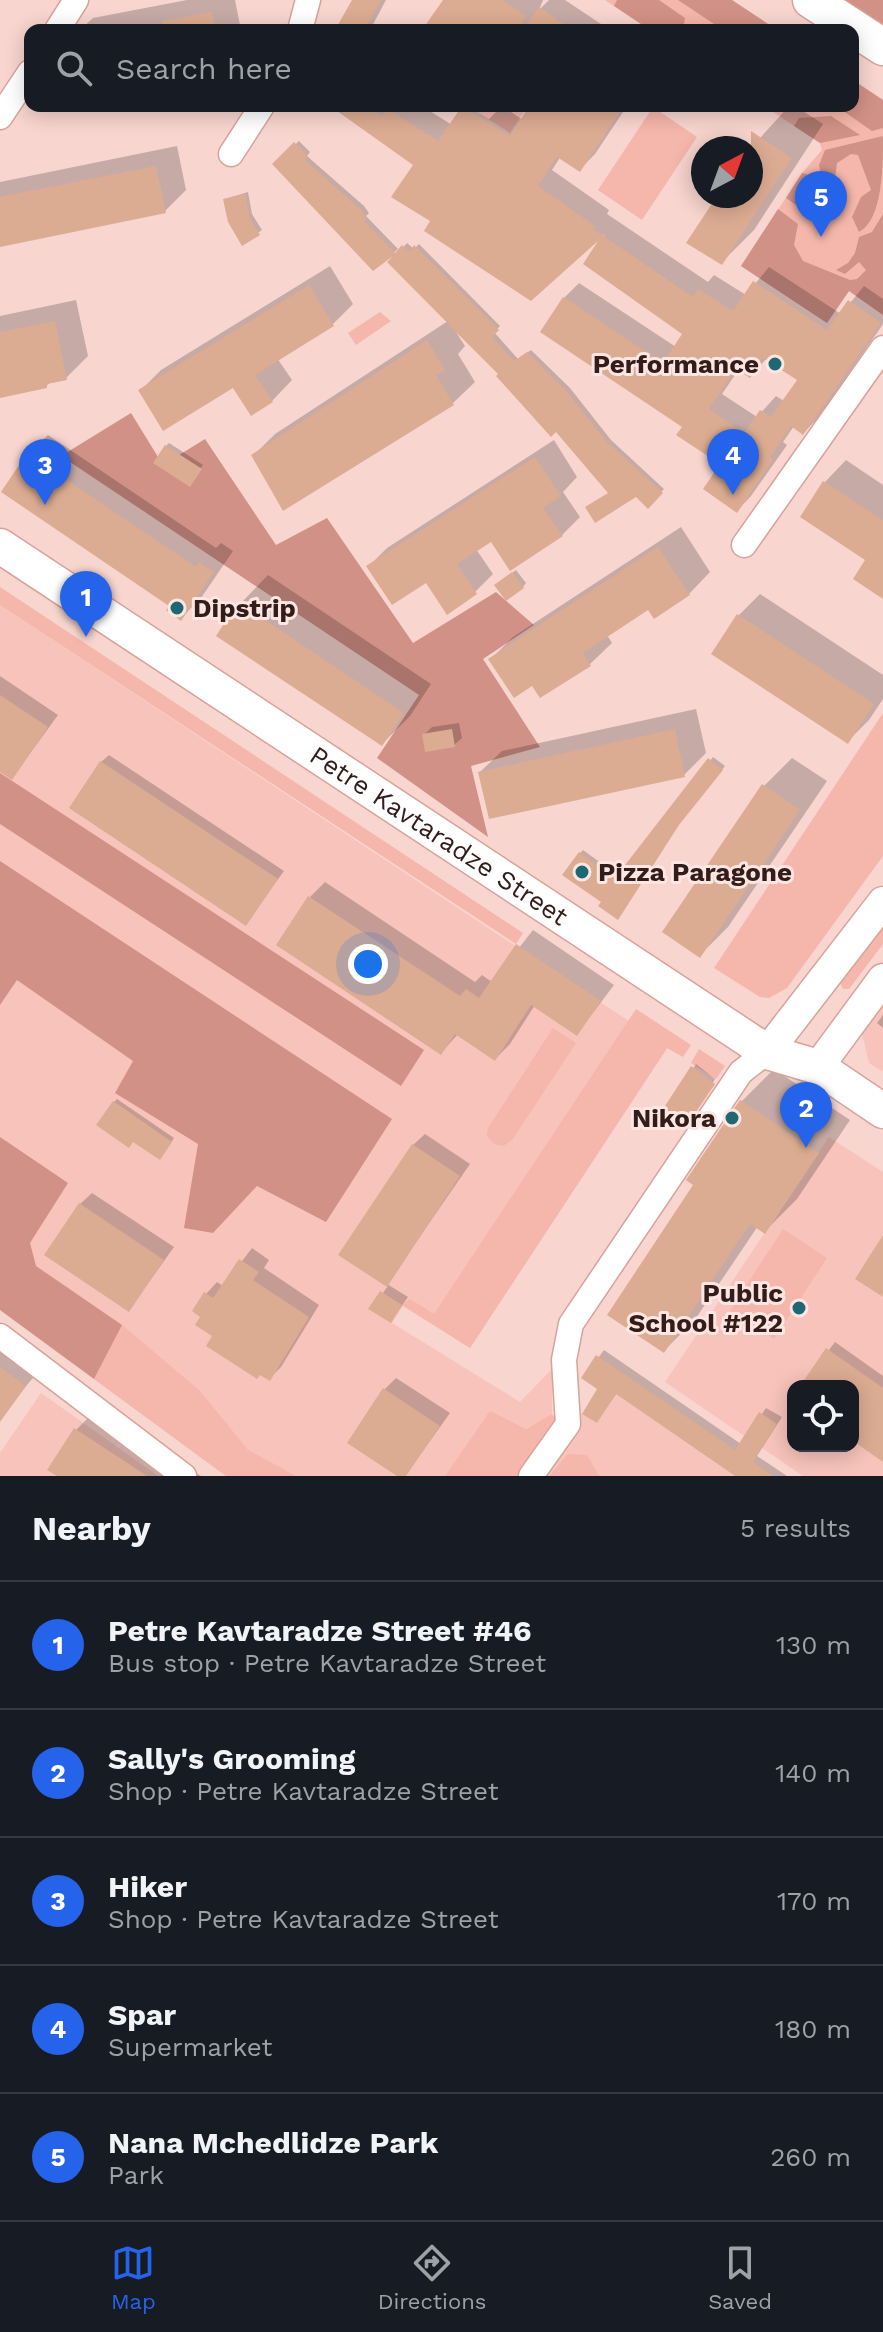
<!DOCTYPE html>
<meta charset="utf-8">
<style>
body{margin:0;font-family:"Work Sans",sans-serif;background:#242831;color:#f1f3f6}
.controls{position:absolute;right:24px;bottom:24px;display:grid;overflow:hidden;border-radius:16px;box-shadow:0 4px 20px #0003}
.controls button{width:72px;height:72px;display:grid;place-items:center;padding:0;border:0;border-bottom:2px solid #363941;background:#171b24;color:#f1f3f6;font:40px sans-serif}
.compass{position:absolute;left:691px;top:136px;width:72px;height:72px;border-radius:50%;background:#171b24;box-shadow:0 4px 20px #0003;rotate:41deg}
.you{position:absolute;left:368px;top:964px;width:28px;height:28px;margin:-20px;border:6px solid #fff;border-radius:50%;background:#1a73e8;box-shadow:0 0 0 12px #1a73e833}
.badge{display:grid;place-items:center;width:52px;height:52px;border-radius:50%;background:#2563eb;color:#fff;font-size:26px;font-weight:700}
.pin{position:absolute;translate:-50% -66px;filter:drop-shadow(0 2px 4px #0008)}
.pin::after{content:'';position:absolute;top:42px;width:28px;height:24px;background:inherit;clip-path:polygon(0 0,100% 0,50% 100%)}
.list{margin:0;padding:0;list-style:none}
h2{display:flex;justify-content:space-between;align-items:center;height:104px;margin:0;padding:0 32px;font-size:34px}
h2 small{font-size:26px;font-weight:400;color:#9ea1a6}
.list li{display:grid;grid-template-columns:52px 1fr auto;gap:24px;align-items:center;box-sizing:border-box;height:128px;padding:0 32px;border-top:2px solid #363941}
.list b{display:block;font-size:30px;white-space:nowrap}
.list p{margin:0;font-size:26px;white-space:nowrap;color:#9ea1a6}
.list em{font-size:26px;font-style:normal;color:#9ea1a6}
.icon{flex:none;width:44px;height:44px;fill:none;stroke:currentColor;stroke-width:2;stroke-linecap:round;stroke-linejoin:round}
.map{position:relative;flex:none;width:883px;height:1476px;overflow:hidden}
.search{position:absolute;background:#171b24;box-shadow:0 4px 20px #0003;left:24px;right:24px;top:24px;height:88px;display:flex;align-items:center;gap:20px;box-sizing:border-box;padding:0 28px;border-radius:16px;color:#9ea1a6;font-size:30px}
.sheet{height:744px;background:#171b24}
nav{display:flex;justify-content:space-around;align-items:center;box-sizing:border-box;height:112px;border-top:2px solid #363941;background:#171b24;font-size:22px;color:#9ea1a6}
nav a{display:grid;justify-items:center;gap:4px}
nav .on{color:#2563eb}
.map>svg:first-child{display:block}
.built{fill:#f7c3ba;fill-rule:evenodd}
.green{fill:#f5b6ab}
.forest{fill:#d29186}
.shadow{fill:#0003;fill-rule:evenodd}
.building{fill:#dcac92;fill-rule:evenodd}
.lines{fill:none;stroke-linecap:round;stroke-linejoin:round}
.minor-casing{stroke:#d8a298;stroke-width:27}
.tertiary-casing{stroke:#d8a298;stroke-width:33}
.secondary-casing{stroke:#d8a298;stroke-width:37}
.primary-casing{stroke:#d8a298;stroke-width:39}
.minor{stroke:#fff;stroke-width:24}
.tertiary{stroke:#fff;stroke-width:30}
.secondary{stroke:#fff;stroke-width:34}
.primary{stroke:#fff;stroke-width:36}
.poi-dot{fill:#1e6873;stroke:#fde5e1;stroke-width:3}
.labels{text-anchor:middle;stroke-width:6;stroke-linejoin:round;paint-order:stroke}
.poi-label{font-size:26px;font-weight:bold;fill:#321d1a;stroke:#fde5e1;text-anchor:end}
.street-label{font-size:26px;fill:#321d1a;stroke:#fde5e1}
</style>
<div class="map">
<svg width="883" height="1476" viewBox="0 0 883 1476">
<rect width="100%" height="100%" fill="#f8d5cf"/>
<g class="built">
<path d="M0,605L668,1047L470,1348L403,1306L392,1323L520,1402L552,1369V1414L526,1429L490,1412L445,1476H296L248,1451L226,1476L0,1310Z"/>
<path d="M883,999V1072L869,1063L861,1028Z"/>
<path d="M829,1137L883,1172V1476H803L665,1382ZM793,1386H853V1446H793Z"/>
<path d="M41,1393L158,1476H0V1453Z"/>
<path d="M616,1394L735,1476H523L558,1421L582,1413L597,1423Z"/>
</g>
<g class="green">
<path d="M605,0H732L777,30H650Z"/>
<path d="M883,100V315L849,291L827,323L741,266L802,173L822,150L820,143L764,106H853Z"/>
<path d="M468,106H528L510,133Z"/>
<path d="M653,107L697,137L642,220L598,190Z"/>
<path d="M380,312L391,321L356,345L348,333Z"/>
<path d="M0,587L523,933L516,944L0,605Z"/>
<path d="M883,713V856L787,988L769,998L760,997L714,968Z"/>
<path d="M883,923V944L849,989H843L839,981Z"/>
<path d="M636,1009L691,1045L683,1057L667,1048L470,1348L402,1305L410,1299L434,1314Z"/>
<path d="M553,1028L576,1043L512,1140L503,1146L494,1144L487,1136L488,1128Z"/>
<path d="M699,1049L725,1066L716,1079L691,1063Z"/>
<path d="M783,1229L827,1258L774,1339L730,1311Z"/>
<path d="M122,1325L200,1391L248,1450L296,1476H226L94,1379Z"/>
<path d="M490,1411L526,1429L552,1414L558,1421L523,1476H445Z"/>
<path d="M568,1454L587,1455L599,1476H549Z"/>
</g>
<g class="forest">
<path d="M617,0H659L685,18L683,30H650L614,6Z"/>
<path d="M678,0H732L774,28L723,30Z"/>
<path d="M844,0H883V26Z"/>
<path d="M853,80L883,100V128L872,131L836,106H853Z"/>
<path d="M831,116L860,135L820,143L794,126L799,118Z"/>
<path d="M883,136C883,165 883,220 859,232L852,217L861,197L871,190L858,155L851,154L837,163L834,187L826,195L819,165L825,150Z"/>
<path d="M802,173L807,174L815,208L806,212L786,198Z"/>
<path d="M778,209L798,224L794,245L803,261L850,280L857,279L866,270L859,262L845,274L836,270L848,263L855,253L859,237L872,232L883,214V315L849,291L827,323L741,266Z"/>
<path d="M131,413L163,465L205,439L276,545L327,518L413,643L496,592L534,625L483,659L540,747L471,766L488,837L377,758L419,695L61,456Z"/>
<path d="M0,773L424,1050L401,1086L0,824Z"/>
<path d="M0,861L392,1119L326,1222L257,1186L213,1233L184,1228L198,1144L115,1093L133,1061L17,980L0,1005Z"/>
<path d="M0,1137L68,1183L30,1243L36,1266L122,1325L94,1379L0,1310Z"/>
</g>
<g class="shadow">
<path d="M187,0H235L241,30H80L93,18Z"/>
<path d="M354,0H386L370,30H337Z"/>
<path d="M445,0H543L539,10L549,0H565L610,30H425Z"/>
<path d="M332,106H422L452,125L469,107L489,119L502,106L523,120L532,106H627L595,154L580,169L561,156L552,170L609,210L607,214L708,282L714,275L746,295L769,267L841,314L864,286L883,299V324L818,418L803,433L794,426L783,442L787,445L751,496L737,511L722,464L564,298L579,283L676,347L685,333L586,264L605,234L531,299L433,221L415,165ZM767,358L800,380L784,401L776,396L757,417L722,394L739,369L750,376Z"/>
<path d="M789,106H795L823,124L754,230L721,263L719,196H751V148Z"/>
<path d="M299,141L310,152L307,156L364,206L369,213L366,216L398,249L373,269L275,164Z"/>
<path d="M177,146L186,190L165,211L0,244V182Z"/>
<path d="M248,192L252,214L262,230L243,243L225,199Z"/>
<path d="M407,243L414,249L419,244L500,326L494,332L518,359L531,350L570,388L611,440L664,489L648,506L636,495L610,492L556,430L456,332L465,346L458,354L475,382L453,403L284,508L253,456L275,434L448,321L390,262Z"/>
<path d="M330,266L353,304L333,324L277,358L292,380L272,401L233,385L141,390L161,370Z"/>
<path d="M76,300L88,356L66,378L52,381L46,386L0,395V316Z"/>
<path d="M48,435L216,548L221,543L233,551L201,598L181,618L29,454Z"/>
<path d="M554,440L577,477L563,492L580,517L562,535L491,539L476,549L493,574L475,592L369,566L387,548Z"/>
<path d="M169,443L203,465L192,481L166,446Z"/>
<path d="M846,460L883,485V596L868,560L802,516L825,482Z"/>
<path d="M681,527L710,572L689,594L649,607L607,635L612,643L590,664L533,683L491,659L513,637Z"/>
<path d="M516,570L526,583L523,587L500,582Z"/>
<path d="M268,575L431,684L410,716L382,744L240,604Z"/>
<path d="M760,594L883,675V699L869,720L848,741L738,616Z"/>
<path d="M0,676L58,715L12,778L0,770Z"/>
<path d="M696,709L706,753L684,775L480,772L502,751Z"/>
<path d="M459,723L462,738L454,745L424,735L432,727Z"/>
<path d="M109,755L284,871L246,923L101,762Z"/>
<path d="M713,757L725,766L682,819L604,901L580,853L583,850L619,876Z"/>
<path d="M792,758L827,781L728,927L700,955L764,786Z"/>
<path d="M325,882L475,982L482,975L492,982L533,930L614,985L577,1034L535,1005L510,1044L495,1059L458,1034L441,1053L310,897Z"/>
<path d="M883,1015V1028L877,1023Z"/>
<path d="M696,1064L715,1079L690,1119L666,1108Z"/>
<path d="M774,1069L850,1120L797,1199L765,1231L758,1226L696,1318L664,1351L696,1184L741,1102Z"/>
<path d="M117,1099L174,1138L163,1154L134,1140L114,1102Z"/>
<path d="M425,1134L470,1164L387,1284L408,1297L391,1321L371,1309L388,1286L341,1255L413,1145Z"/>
<path d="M92,1193L174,1247L129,1310L80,1204Z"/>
<path d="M252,1248L269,1260L264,1268L319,1305L281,1367L270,1378L215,1335L203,1316L206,1294L217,1282L223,1286Z"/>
<path d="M835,1342L883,1376V1459L853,1438V1386H802Z"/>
<path d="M0,1348L36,1374L5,1412L0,1409Z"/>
<path d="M604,1350L741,1444L766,1408L782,1417L757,1456L787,1476H739L617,1393L597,1421L600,1389L584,1377Z"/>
<path d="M396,1378L450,1413L405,1476H400L385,1389Z"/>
<path d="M98,1408L201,1476H60L76,1430Z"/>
</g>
<g class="building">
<path d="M352,0H381L364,30H335Z"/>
<path d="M443,0H502L526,16L517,30H422Z"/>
<path d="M539,7L572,30H523Z"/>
<path d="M212,12L216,30H163L162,21Z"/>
<path d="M330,106H367L382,116L387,108L438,141L462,106L510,136L529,106H624L580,172L557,157L538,186L595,226L593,229L693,297L698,289L733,311L753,281L827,330L848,300L881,323L803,435L791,426L770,458L773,460L737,513L703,489L720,464L676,435L682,427L540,332L563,297L663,363L682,334L583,264L598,241L531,301L424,231L430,221L391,197L413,165ZM763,358L797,380L771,417L760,410L744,433L709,409L736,369L750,378Z"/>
<path d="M751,131L792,158L722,265L686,243L717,196H751Z"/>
<path d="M294,142L308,156L305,160L361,210L367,218L364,221L395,253L402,245L410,252L414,245L499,330L492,337L514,361L527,352L566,391L608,443L663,493L648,509L636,497L595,523L585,507L608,493L556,432L551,437L496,376L498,374L387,262L393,256L373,271L272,164Z"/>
<path d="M156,166L166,213L0,247V197Z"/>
<path d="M245,194L250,218L260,235L242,246L228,222L223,199Z"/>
<path d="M309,285L334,326L255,375L273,402L251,416L233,388L163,431L138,390Z"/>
<path d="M55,321L67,380L47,384V388L0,398V332Z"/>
<path d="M427,340L445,370L436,375L454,405L283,511L251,455Z"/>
<path d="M165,445L202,469L190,487L153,463Z"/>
<path d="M27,453L196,567L199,562L214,572L181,621L166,610L169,606L1,492Z"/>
<path d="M535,457L561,496L543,508L563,536L510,571L491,542L457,564L477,594L447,615L426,583L392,605L366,566Z"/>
<path d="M823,481L883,520V599L853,579L865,560L800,517Z"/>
<path d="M658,547L690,595L654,619L648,610L583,653L591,666L540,698L532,686L514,698L488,659Z"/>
<path d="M512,572L524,588L506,601L494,585Z"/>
<path d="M238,602L404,713L382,746L216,636Z"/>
<path d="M737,614L874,704L848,744L711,654Z"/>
<path d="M0,695L48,727L12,780L0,772Z"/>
<path d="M452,729L455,747L425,752L422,734Z"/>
<path d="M675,729L685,777L489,819L478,772Z"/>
<path d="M708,758L723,770L679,825L618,920L598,906L601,902L562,875L579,852L615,878Z"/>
<path d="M100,761L278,879L246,926L69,808Z"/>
<path d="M762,784L800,810L700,958L662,932Z"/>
<path d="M308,896L460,996L466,989L479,998L516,944L601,1001L577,1036L531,1005L495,1061L455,1034L441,1055L276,945Z"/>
<path d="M691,1066L715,1084L687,1125L663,1109Z"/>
<path d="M740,1100L819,1153L765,1234L750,1224L664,1353L607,1315L693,1185L686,1180Z"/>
<path d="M113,1101L172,1142L160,1160L133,1142L129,1148L96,1125Z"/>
<path d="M412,1144L460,1176L387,1287L338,1255Z"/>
<path d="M79,1203L164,1260L129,1312L44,1255Z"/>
<path d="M883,1235V1297L855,1279Z"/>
<path d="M239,1259L259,1272L253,1280L309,1317L270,1381L260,1375L257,1379L206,1346L212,1336L195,1325L200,1317L192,1311L204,1292L213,1298Z"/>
<path d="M380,1291L402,1305L391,1323L368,1309Z"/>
<path d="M826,1348L883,1388V1462L853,1441V1386H800Z"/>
<path d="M596,1355L735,1450L759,1412L777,1424L753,1462L773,1476H735L616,1394L597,1423L582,1414L597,1389L581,1378Z"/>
<path d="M0,1367L26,1386L0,1422Z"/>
<path d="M383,1388L440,1426L406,1476H397L347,1443Z"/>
<path d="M74,1428L147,1476H57L47,1470Z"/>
</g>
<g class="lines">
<g class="minor-casing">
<g id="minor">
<path d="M57,30L76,0"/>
<path d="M300,30L308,0"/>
<path d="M0,117L30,72"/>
<path d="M231,154L262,106"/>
<path d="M744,545L883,348"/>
<path d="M0,1336L184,1476"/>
<path d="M531,1476L568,1424L564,1360L571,1324L741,1072L767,1052"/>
</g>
</g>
<g class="tertiary-casing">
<g id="tertiary">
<path d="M767,1052L883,902"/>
<path d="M818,1067L883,979"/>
</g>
</g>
<g class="secondary-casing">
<g id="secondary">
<path id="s1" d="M0,546L767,1052L818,1067L883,1111"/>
</g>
</g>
<g class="primary-casing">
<path id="primary" d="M811,0L883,47"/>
</g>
<use href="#minor" class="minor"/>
<use href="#tertiary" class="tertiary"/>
<use href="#secondary" class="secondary"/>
<use href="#primary" class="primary"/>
</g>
<g class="poi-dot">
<circle cx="775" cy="364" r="8"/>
<circle cx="177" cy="608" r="8"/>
<circle cx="582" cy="872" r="8"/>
<circle cx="732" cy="1118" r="8"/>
<circle cx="799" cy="1308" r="8"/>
</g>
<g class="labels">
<g class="poi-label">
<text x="759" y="373">Performance</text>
<text x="193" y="617" text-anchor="start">Dipstrip</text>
<text x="598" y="881" text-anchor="start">Pizza Paragone</text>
<text x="716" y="1127">Nikora</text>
<text x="783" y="1302">Public<tspan x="783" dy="30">School #122</tspan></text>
</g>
<g class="street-label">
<text dy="9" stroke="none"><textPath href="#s1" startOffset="526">Petre Kavtaradze Street</textPath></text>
</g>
</g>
</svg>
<div class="controls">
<button><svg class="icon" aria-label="locate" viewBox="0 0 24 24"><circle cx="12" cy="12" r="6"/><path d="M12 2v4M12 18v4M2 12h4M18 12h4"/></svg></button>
</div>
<svg class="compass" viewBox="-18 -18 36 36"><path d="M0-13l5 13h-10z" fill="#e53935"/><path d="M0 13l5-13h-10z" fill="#9ea1a6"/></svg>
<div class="you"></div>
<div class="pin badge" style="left:86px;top:637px">1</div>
<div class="pin badge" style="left:806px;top:1148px">2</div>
<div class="pin badge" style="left:45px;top:505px">3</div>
<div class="pin badge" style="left:733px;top:495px">4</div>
<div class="pin badge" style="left:821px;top:237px">5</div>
<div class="search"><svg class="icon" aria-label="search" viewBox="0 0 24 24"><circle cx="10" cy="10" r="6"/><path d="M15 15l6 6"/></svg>Search here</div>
</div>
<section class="sheet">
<h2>Nearby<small>5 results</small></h2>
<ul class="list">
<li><span class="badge">1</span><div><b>Petre Kavtaradze Street #46</b><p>Bus stop · Petre Kavtaradze Street</p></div><em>130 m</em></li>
<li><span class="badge">2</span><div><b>Sally's Grooming</b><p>Shop · Petre Kavtaradze Street</p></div><em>140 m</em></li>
<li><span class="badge">3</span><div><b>Hiker</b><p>Shop · Petre Kavtaradze Street</p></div><em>170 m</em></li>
<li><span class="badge">4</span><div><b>Spar</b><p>Supermarket</p></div><em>180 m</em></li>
<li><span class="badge">5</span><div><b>Nana Mchedlidze Park</b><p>Park</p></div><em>260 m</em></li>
</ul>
</section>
<nav>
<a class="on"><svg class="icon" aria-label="map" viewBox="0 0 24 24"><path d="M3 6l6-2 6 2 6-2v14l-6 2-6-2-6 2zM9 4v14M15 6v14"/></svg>Map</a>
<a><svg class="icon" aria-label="directions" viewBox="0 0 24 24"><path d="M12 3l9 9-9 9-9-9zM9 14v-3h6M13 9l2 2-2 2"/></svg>Directions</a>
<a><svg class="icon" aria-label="saved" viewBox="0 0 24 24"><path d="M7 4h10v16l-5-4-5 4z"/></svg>Saved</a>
</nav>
